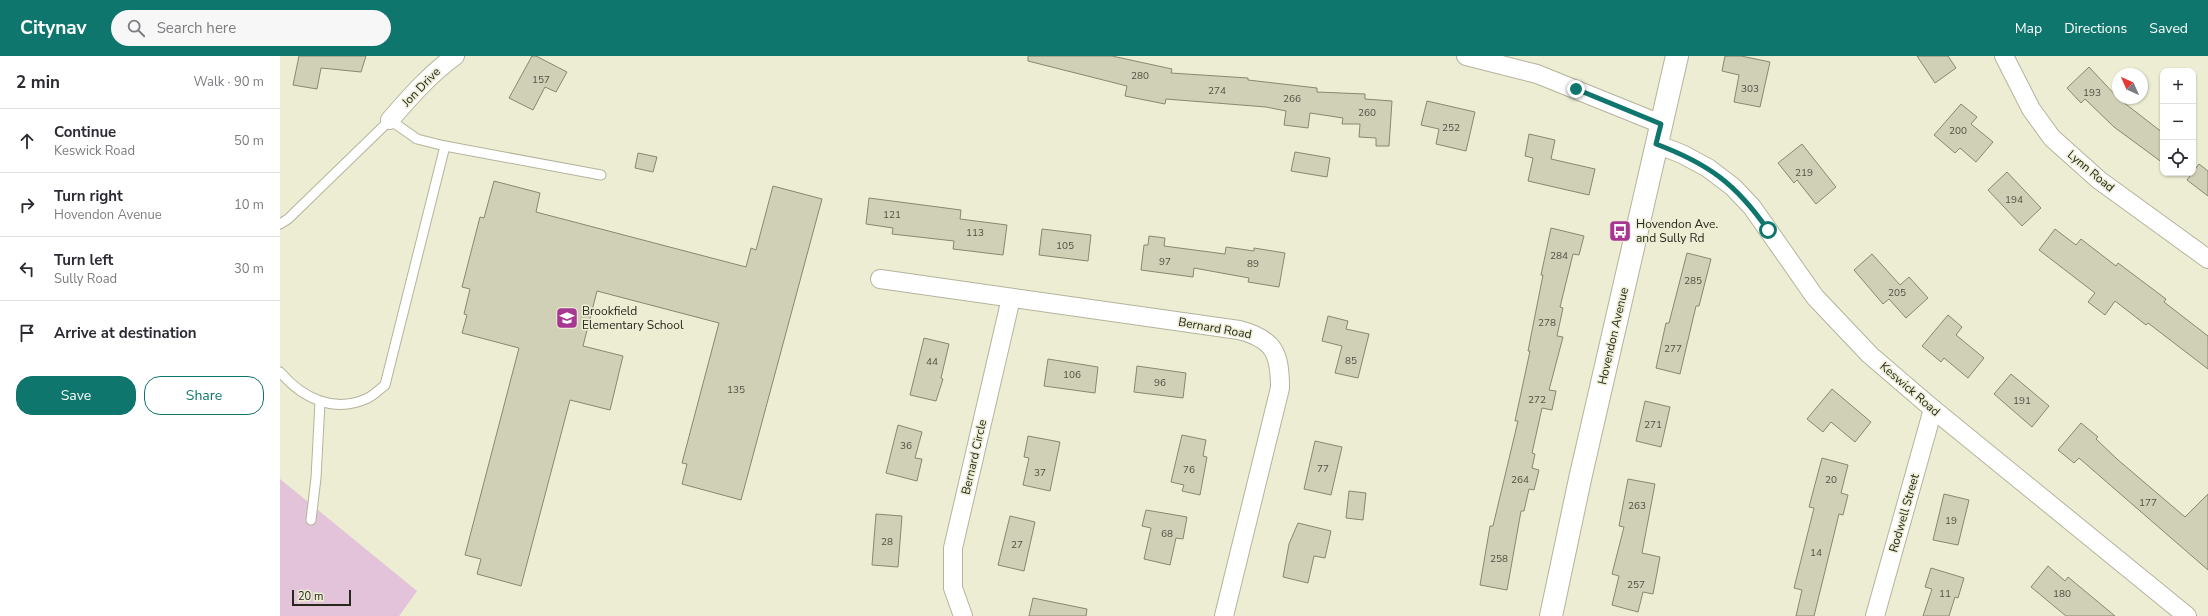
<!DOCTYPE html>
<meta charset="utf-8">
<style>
body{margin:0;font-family:"Nunito Sans",sans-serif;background:#f7f7f7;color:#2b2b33}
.controls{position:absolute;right:12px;top:12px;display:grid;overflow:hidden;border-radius:8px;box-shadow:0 1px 3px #0004}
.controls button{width:36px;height:36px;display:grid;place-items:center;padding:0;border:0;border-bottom:1px solid #e1e1e2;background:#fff;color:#2b2b33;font:20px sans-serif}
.compass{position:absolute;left:1832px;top:12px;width:36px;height:36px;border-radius:50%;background:#fff;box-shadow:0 1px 3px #0004;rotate:315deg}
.scale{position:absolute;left:12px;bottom:10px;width:59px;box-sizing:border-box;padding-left:4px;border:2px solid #27271d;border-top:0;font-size:11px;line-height:14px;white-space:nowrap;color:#27271d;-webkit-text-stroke:3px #ecedd3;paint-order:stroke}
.stop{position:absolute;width:12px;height:12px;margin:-9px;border:3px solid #0f766e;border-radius:50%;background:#fff}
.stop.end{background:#0f766e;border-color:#fff;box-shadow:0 1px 4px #0008}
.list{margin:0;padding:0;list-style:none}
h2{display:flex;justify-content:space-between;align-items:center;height:52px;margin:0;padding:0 16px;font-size:17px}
h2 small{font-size:13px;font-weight:400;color:#7c7c81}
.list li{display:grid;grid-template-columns:26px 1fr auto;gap:12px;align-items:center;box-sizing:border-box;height:64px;padding:0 16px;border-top:1px solid #e1e1e2}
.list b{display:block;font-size:15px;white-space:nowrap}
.list p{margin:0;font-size:13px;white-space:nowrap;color:#7c7c81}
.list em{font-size:13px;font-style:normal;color:#7c7c81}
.actions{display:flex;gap:8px;padding:12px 16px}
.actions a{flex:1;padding:9px 0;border:1px solid #0f766e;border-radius:16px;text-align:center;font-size:14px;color:#0f766e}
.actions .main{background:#0f766e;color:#fff}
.icon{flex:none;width:22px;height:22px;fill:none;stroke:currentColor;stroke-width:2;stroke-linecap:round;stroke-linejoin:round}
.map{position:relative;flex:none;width:1928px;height:560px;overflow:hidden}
header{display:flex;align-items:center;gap:24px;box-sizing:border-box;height:56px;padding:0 20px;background:#0f766e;color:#fff}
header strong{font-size:19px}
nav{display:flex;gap:22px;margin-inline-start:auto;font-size:14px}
.search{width:280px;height:36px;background:#f7f7f7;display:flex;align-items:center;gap:10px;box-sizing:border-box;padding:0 14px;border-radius:22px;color:#7c7c81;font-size:15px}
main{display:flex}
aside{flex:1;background:#fff}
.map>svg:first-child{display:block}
.green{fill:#e2c3d9}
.building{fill:#d0d0b7;stroke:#888871}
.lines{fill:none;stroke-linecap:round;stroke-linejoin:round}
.service-casing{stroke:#b4b49c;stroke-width:11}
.minor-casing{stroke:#b4b49c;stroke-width:20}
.tertiary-casing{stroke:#b4b49c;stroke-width:24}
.service{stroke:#fff;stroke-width:9}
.minor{stroke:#fff;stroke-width:18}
.tertiary{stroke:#fff;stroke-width:22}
.route{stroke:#0f766e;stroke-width:5}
.labels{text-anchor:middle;stroke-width:3;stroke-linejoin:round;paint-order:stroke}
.number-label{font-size:10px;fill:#515144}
.street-label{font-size:12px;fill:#27271d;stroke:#ecedd3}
.poi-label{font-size:12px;fill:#27271d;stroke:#ecedd3;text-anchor:start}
</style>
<header>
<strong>Citynav</strong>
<div class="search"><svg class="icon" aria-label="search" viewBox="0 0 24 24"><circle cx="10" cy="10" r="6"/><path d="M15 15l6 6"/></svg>Search here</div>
<nav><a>Map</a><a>Directions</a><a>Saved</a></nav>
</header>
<main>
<aside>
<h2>2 min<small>Walk · 90 m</small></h2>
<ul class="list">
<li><svg class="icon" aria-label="ahead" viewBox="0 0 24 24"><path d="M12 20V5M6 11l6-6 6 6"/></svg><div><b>Continue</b><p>Keswick Road</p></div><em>50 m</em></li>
<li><svg class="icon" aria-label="right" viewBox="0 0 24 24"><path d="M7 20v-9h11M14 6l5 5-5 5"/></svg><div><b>Turn right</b><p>Hovendon Avenue</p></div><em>10 m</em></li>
<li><svg class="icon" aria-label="left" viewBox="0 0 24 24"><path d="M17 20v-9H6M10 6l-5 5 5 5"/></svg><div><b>Turn left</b><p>Sully Road</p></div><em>30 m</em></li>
<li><svg class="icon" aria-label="arrive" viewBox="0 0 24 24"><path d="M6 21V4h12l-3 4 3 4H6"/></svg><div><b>Arrive at destination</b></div></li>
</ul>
<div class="actions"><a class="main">Save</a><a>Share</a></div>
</aside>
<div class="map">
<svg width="1928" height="560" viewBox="0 0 1928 560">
<rect width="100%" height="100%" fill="#ecedd3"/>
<path class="green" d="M0,423L137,535L119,560H0Z"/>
<g class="building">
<path d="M19,0H86L81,16L41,12L37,33L13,29Z"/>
<path d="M252,0H256L287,16L276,36L265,31L253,54L229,42Z"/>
<path d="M748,0H832L892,13L891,17L968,22V24L1037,32V36L1085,38V43L1112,45L1109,90H1096V82L1079,81L1080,68H1062L1063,62L1030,57L1028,72L1004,69L1006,55L986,51L886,43L885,48L845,40L847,30L748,5Z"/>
<path d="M1445,0H1461L1490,6L1480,51L1454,46L1459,19L1442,15Z"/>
<path d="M1637,0H1668L1676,12L1655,27Z"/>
<path d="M1809,11L1838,42L1883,77V107L1834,71L1805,43L1801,47L1787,32Z"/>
<path d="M1147,45L1195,56L1186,95L1156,88L1159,73L1141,69Z"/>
<path d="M1681,48L1697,61L1691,68L1713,86L1696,106L1680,92L1675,97L1654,79Z"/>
<path d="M1249,78L1275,84L1271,103L1315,113L1309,139L1248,125L1253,102L1245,100Z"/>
<path d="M1522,88L1556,131L1536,148L1517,124L1514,127L1498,107Z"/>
<path d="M1015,96L1050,102L1047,121L1011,115Z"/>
<path d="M358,97L377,101L373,116L355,112Z"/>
<path d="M1919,108L1928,115V140L1907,124Z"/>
<path d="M1727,116L1761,152L1742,170L1708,134Z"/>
<path d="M214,125L260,137L256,156L466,211L471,192L476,194L493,130L542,143L461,444L402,428L407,408L402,407L439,267L317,235L303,290L343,300L330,354L290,344L241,530L197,518L201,503L185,499L239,292L182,277L187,259L184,258L190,233L182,231L200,161L204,162Z"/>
<path d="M589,142L681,154L680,163L727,169L723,199L673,193L674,185L612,178L613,172L586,168Z"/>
<path d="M1271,172L1304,180L1299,199L1293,198L1280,251L1283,252L1277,280L1283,281L1269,334L1276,335L1272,354L1262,352L1252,397L1255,398L1252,412L1259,414L1254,434L1249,433L1244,455H1241L1227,534L1200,529L1210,470H1213L1238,365H1235L1250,295H1248L1263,219H1261Z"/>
<path d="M762,173L811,179L808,205L759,199Z"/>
<path d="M1775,173L1796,189L1801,183L1836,210L1838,207L1886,243L1884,246L1928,280V313L1868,267L1866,269L1835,245L1825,259L1808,246L1815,237L1759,194Z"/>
<path d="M869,180L885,182L884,190L945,198L946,191L974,195V192L1005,197L999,231L968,226L969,222L914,212L913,221L861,214L864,189H868Z"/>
<path d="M1407,197L1431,203L1419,250H1416L1400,318L1376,312L1386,267H1389Z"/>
<path d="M1592,198L1620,229L1629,221L1648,242L1626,262L1609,243L1603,248L1574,214Z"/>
<path d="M1668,259L1682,271L1676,279L1704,302L1688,322L1664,302L1661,306L1642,290Z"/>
<path d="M1048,260L1068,265L1066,273L1089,278L1078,322L1055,317L1062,290L1042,285Z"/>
<path d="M644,282L669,288L661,322L663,323L656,345L630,339Z"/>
<path d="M768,303L818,311L815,337L764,330Z"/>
<path d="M857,310L906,317L903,342L854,336Z"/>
<path d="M1731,318L1769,350L1752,371L1714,338Z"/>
<path d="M1552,333L1591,366L1575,386L1551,366L1543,376L1527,363Z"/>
<path d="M1365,345L1390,351L1381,391L1356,385Z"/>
<path d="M1801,367L1818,381L1816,383L1837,403L1905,461L1928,438V514L1799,402L1794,407L1778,394Z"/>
<path d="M618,369L642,376L635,402L642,403L637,425L606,417Z"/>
<path d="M902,379L926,384L923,400L927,401L920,439L902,435L904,429L891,426Z"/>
<path d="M748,380L780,386L770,435L743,429L749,402L744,401Z"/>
<path d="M1035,385L1062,391L1051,439L1024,433Z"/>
<path d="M1542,402L1568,409L1561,437L1568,439L1563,459L1559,458L1534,560H1516L1522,534L1514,532L1534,452L1529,451Z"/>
<path d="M1348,423L1375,428L1362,497L1380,501L1373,538L1363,536L1358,556L1332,549L1339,520L1332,518L1344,471L1339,470Z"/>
<path d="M1069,435L1086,437L1083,464L1066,462Z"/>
<path d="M1664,438L1689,444L1678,489L1653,484Z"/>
<path d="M866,454L907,461L903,483L896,482L890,509L864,503L871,472L862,470Z"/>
<path d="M596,458L622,460L618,511L592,509Z"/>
<path d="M730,460L755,466L744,515L718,509Z"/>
<path d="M1018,467L1051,475L1045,502L1034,500L1028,527L1003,521L1009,488Z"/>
<path d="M1768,510L1785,525L1788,521L1835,560H1786L1751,531Z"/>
<path d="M1651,512L1684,522L1678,542L1675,541L1669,560H1643L1652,533L1645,531Z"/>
<path d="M753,542L807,553L806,560H749Z"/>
</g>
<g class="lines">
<g class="service-casing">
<g id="service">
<path d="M165,90L321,119"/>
<path d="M0,168L8,163L110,64L137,83L165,90L105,329C100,333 94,339 88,342C54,358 22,342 0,316"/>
<path d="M31,464L36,422L40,346"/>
</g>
</g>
<g class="minor-casing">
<g id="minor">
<path d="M1186,0L1257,18L1381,68"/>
<path d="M1724,0L1751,53L1772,82L1819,124L1928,203"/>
<path d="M110,64C130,41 150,18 175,0"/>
<path d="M1376,88L1402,98L1428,112L1453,131L1472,151L1535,241L1590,299L1653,353L1907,560"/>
<path d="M600,223L959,274C994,283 1000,297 1000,332L944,560"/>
<path d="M683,560L673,532V492L731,242"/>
<path d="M1595,560L1653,353"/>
</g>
</g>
<g class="tertiary-casing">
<path id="tertiary" d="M1271,560L1300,423L1397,0"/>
</g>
<use href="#service" class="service"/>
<use href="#minor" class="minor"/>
<use href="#tertiary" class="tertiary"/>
</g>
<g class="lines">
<path class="route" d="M1296,33L1381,68L1376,88C1429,108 1456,128 1488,174"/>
</g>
<defs>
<g id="bus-square" transform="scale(1.15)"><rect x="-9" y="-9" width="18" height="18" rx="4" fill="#a73793" stroke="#ecedd3"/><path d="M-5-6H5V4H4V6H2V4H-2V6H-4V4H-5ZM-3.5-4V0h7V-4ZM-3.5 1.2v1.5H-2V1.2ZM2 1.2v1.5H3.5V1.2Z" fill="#fff"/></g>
<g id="school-square" transform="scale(1.15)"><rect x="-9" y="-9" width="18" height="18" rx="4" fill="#a73793" stroke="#ecedd3"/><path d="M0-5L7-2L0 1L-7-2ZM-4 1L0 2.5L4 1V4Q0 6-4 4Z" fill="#fff"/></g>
</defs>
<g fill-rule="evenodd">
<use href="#bus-square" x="1340" y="175"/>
<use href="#school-square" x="287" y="262"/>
</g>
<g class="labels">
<g class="number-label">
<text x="860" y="23">280</text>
<text x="261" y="27">157</text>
<text x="1470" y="36">303</text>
<text x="937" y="38">274</text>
<text x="1812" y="40">193</text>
<text x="1012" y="46">266</text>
<text x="1087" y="60">260</text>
<text x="1171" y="75">252</text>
<text x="1678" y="78">200</text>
<text x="1524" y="120">219</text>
<text x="1734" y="147">194</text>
<text x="612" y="162">121</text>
<text x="695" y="180">113</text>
<text x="785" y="193">105</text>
<text x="1279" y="203">284</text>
<text x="885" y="209">97</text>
<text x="973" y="211">89</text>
<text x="1413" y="228">285</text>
<text x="1617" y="240">205</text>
<text x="1267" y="270">278</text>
<text x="1393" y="296">277</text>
<text x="1071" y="308">85</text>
<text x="652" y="309">44</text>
<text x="792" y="322">106</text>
<text x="880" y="330">96</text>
<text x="456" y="337">135</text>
<text x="1257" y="347">272</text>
<text x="1742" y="348">191</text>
<text x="1373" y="372">271</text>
<text x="626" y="393">36</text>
<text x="1043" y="416">77</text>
<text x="909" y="417">76</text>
<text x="760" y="420">37</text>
<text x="1240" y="427">264</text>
<text x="1551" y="427">20</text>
<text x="1868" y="450">177</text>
<text x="1357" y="453">263</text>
<text x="1671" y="468">19</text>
<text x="887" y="481">68</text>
<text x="607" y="489">28</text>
<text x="737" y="492">27</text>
<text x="1536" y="500">14</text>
<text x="1219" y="506">258</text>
<text x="1356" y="532">257</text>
<text x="1665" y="541">11</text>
<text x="1782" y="541">180</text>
</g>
<g class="street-label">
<text transform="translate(141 31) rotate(-46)" y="4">Jon Drive</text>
<text transform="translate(1811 115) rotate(40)" y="4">Lynn Road</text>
<text transform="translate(935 272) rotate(10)" y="4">Bernard Road</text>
<text transform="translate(1333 280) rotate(-77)" y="4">Hovendon Avenue</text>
<text transform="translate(1630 333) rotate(41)" y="4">Keswick Road</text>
<text transform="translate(694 401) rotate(-77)" y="4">Bernard Circle</text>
<text transform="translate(1624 457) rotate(-74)" y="4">Rodwell Street</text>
</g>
<g class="poi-label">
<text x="1356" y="172">Hovendon Ave.<tspan x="1356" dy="14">and Sully Rd</tspan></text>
<text x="302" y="259">Brookfield<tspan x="302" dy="14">Elementary School</tspan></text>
</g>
</g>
</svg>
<div class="controls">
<button>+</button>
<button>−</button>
<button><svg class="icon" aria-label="locate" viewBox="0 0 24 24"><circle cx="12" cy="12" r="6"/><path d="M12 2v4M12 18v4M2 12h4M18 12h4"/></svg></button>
</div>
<svg class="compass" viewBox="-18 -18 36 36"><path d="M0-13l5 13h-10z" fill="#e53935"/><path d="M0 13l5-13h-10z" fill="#7c7c81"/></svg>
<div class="scale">20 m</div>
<div class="stop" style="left:1488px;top:174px"></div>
<div class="stop end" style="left:1296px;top:33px"></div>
</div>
</main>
